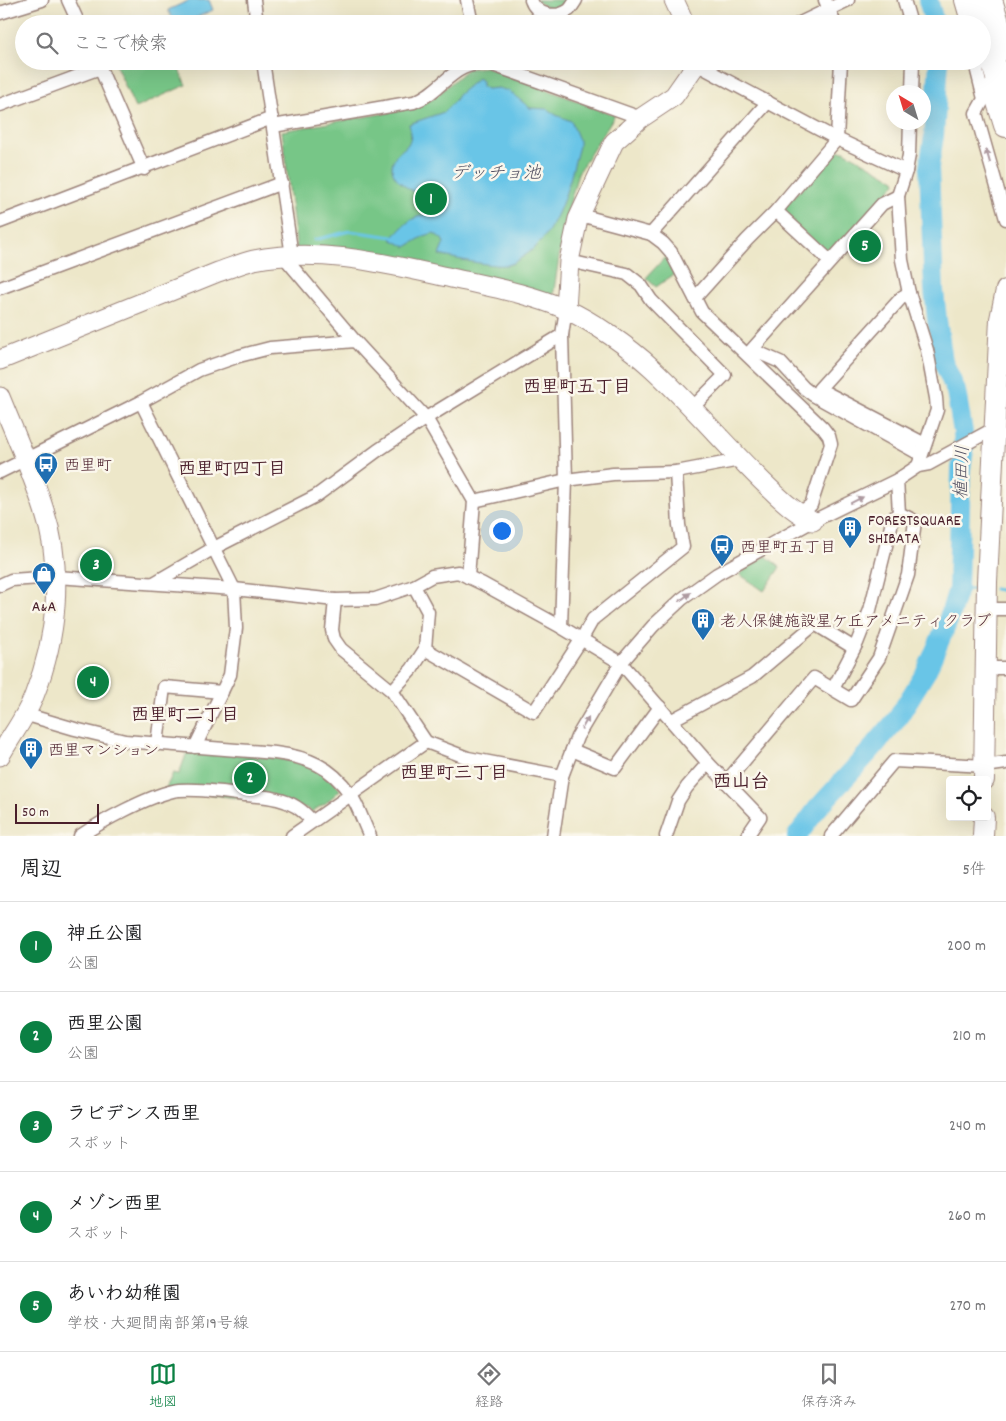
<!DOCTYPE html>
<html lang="ja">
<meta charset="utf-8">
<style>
body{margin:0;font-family:Dekko,"Klee One",sans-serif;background:#f6f6f6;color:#202124}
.controls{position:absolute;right:15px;bottom:15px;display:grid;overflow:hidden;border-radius:5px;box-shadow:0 5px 20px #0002}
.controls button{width:45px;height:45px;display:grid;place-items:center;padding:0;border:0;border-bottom:1px solid #e0e0e0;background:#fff;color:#202124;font:25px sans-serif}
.compass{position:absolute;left:886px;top:85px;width:45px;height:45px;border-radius:50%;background:#fff;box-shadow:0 5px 20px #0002;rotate:322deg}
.scale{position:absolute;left:15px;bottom:12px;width:84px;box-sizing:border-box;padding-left:5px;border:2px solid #4a1f2b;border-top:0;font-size:14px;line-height:18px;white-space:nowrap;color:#4a1f2b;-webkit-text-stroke:4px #fbf7ec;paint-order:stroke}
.you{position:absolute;left:501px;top:530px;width:18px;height:18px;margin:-12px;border:4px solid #fff;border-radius:50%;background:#1a73e8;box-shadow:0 0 0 8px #1a73e833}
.badge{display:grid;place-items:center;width:32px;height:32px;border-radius:50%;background:#0b8043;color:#fff;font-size:16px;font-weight:700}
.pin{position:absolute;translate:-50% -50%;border:2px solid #fff;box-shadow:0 1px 5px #0006}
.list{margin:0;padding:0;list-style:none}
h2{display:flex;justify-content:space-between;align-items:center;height:65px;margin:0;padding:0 20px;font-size:21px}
h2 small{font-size:16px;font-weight:400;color:#757577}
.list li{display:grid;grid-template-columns:32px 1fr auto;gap:15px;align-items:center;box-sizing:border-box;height:90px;padding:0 20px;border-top:1px solid #e0e0e0}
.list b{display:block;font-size:19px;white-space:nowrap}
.list p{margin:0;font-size:16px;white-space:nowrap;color:#757577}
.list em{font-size:16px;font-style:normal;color:#757577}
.icon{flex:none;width:28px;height:28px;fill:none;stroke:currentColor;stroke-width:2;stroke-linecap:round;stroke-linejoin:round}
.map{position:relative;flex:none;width:1006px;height:836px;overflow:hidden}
.search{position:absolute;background:#fff;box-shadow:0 5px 20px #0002;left:15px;right:15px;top:15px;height:55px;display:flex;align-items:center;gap:12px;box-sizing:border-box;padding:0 18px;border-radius:28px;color:#757577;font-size:19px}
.sheet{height:515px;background:#fff}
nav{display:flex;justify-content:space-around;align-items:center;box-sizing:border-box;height:70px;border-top:1px solid #e0e0e0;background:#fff;font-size:14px;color:#757577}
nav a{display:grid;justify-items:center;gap:2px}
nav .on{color:#0b8043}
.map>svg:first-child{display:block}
.green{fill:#77c687;stroke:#607259}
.water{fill:#69c5e7;stroke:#5a7289}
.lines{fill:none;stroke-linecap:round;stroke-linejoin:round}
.stream{stroke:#69c5e7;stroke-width:3}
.river{stroke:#69c5e7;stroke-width:20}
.street-casing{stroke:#9c837a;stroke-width:15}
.secondary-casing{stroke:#9c837a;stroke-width:21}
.primary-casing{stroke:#9c837a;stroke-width:22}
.highway-casing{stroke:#9c837a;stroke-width:26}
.street{stroke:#fff;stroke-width:12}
.secondary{stroke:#fff;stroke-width:19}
.primary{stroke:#fff;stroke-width:20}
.highway{stroke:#fff;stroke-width:24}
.oneway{fill:#ae9aa0}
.labels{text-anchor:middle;stroke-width:5;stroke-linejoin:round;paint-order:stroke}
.poi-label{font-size:16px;fill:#4a1f2b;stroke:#fbf7ec;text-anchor:start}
.water-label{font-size:18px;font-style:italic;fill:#535163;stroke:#fbf7ec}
.neighbourhood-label{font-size:18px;font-weight:bold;fill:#4a1f2b;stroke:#fbf7ec}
.quarter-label{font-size:19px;font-weight:bold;fill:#4a1f2b;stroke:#fbf7ec}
</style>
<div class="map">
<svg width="1006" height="836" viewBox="0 0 1006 836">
<rect width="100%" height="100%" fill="#fbf7ec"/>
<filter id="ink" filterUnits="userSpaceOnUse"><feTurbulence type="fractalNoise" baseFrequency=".02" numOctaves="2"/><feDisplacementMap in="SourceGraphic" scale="10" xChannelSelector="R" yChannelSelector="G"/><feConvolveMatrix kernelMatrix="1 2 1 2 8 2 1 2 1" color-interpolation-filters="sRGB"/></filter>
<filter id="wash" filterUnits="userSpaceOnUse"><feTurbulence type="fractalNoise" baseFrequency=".0096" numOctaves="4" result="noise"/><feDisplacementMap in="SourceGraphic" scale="20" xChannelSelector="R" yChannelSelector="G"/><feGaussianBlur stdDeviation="1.12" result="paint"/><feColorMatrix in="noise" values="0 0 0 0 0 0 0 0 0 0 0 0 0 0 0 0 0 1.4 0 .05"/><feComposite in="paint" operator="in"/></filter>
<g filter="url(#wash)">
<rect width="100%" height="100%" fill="#ede7c9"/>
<g class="green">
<path d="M536,0H569C560,13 547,10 536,0Z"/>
<path d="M114,61H175L186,85L135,108Z"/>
<path d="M486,67L615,115L578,173L564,225L553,297L297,251L282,131L398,111L433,99L467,69Z"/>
<path d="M837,151H844L895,180L896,183L836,251L823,250L784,215V207Z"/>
<path d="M666,256L676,273L656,287L646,278Z"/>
<path d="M766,556L780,567L764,591L739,574Z"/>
<path d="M187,752C224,755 289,753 320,772C328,776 335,783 340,790L326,803L311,812L307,808L166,788L173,773L179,774Z"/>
</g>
<g class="water">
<path d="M190,0H209L213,10L182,24H175L168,10Z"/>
<path d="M478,78L482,81V86L487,89L498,88L509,91L530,108L547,109L556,115L571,121L579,140V146C568,186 559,235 521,258C518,260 514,263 511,264C499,269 453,258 439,255L444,243L442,239L434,233L424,236L406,247L391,239C405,225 409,217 429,214L428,199C416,193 386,180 393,161C399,146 416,150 409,124L444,112L454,102L458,95Z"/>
</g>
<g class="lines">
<g class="stream">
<path d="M314,240L350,231L393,237"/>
<path d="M958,589H981"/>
<path d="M994,589L1006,591"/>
</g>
<g class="river">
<path d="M928,0L935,24"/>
<path d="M797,836L817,809L870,751L897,719L926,672L948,621L958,589L961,469L964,450L963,432L956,391L943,361L937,320L934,290L929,167L934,136L939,61"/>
</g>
</g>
</g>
<g filter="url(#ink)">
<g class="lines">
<g class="street-casing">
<g id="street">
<path d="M68,0L79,24"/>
<path d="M254,0L257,24"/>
<path d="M467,0L472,24"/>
<path d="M531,0C536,15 555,19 569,10C571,8 574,3 576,0"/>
<path d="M825,0L835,24"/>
<path d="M904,0L911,24"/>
<path d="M0,13L42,0"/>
<path d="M798,24L848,0"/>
<path d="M97,61L144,169"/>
<path d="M263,61L292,256"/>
<path d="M979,61L977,71L984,99L976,113L1006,219"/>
<path d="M694,63L837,139L906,171"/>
<path d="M704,68L719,61"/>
<path d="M912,92L913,61"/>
<path d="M0,105L100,68"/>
<path d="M910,122L909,155L906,171L898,196L902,260L909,293L927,350L936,398L937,410L918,466"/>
<path d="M273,126L414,102C446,90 452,58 493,65L641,118"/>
<path d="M776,211L830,261"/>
<path d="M580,215L651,234L663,243L671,252L702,312L823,428L829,436L831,444L811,505L798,514"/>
<path d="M0,222L272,118"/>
<path d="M651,234L768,102"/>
<path d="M284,257L355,341L426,418L474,501L468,577"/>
<path d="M569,261L627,274L641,285L651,300L725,375L692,408"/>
<path d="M0,288L282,183"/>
<path d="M909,293L902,297L819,389L925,444"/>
<path d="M695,298L747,240L776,211L837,139L841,61"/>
<path d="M748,354L882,204L898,196"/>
<path d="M750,356L755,351L780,362L804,388L813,395L916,452"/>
<path d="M141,402L234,589L236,628L230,675L195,747"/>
<path d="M0,472L141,402L199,370L239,356L270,348L355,341"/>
<path d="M474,501L566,480L613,474L676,472L740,460"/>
<path d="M154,583L214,548L316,496L377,451L426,418L562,335L566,309"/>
<path d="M0,585L11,580L56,577L234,589L335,600L375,599L414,586L432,576L458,572L483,584L561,627L621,663L708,763L760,817L747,836"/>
<path d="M335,600L332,630L334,639L341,649L392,691L426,742L468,758L562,776"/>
<path d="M987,609H1006"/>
<path d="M561,627L566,480L562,335"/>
<path d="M425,649L534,712L581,640L593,619L683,547L679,525L676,472"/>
<path d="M986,668H1006"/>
<path d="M833,689L857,643L870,610L893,518L899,513"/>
<path d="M392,691L412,669L425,649L428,612L414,586"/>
<path d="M24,714L75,729L125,741L275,753C307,757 331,766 350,794C359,806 363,823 370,836"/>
<path d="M672,720L752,677L815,624L854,648"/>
<path d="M157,744L164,687L222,692"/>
<path d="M572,750L615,768L660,707"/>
<path d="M726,782L814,678L851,700L879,658L908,575L915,521L899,513L897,480"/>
<path d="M80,836C102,821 147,797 173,791C190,787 229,793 246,795C256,796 267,796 277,799C291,802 303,810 312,821"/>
<path d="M292,836L426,742"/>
<path d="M553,836L562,776L577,737L621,663L653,626L682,599L717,574L813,521L897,480L918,466L929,464L995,428"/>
<path d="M666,836L678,801L687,787L708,763"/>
<path d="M831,836L894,761L985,766L1006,763"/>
</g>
</g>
<g class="secondary-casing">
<g id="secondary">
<path d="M674,0L685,24"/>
<path d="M566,309L569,261L578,219L614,142L641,118L674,96L695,66L694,61"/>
<path d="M0,360L218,272C230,268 242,263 254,260C320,246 391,265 456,279C492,287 530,294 565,309C594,322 629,347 652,368C691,404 725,445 763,482C779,497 793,512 813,521"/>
<path d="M0,397C15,434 32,472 44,510C64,571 57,638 34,696C26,717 11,736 0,756"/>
</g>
</g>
<g class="primary-casing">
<g id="primary">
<path d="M984,780L987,582L1000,319L1006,290"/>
<path d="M983,836L984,817"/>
</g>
</g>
<g class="highway-casing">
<g id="highway">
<path d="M967,0L974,24"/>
<path d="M990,0L1005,48"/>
<path d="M982,27L1006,103"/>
<path d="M995,89L1006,125"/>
</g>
</g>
<use href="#street" class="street"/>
<use href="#secondary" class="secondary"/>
<use href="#primary" class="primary"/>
<use href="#highway" class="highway"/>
</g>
<defs><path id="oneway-solid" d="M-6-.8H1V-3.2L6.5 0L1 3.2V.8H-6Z" transform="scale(1.25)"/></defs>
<g class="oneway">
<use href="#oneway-solid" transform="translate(988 156) rotate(-106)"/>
<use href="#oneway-solid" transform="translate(857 500) rotate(-26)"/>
<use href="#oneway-solid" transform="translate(685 597) rotate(-38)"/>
<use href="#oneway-solid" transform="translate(585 723) rotate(-60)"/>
</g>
</g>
<defs>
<g id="bus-pin" transform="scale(1.25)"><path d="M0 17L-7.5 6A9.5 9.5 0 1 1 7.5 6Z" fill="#1f6fb2" stroke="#fbf7ec"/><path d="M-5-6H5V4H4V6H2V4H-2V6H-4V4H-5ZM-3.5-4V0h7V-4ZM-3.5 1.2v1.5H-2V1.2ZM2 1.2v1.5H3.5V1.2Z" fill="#fff"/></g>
<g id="building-pin" transform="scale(1.25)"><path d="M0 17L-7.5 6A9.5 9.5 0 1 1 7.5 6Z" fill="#1f6fb2" stroke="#fbf7ec"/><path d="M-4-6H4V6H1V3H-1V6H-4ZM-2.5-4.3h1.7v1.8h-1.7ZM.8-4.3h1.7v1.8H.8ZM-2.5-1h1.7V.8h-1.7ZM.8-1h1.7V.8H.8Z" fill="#fff"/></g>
<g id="shop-pin" transform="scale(1.25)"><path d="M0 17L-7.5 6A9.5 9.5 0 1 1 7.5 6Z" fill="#1f6fb2" stroke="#fbf7ec"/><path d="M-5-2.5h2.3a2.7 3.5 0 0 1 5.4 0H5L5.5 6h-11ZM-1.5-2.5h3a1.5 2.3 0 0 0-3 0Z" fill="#fff"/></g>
</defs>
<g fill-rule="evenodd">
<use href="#bus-pin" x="46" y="464"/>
<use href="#building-pin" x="850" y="528"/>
<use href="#bus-pin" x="722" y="546"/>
<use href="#shop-pin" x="44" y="574"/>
<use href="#building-pin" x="703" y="620"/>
<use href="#building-pin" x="31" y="749"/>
</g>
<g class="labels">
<g class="poi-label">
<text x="64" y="470">西里町</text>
<text x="868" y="525">FORESTSQUARE<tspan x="868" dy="18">SHIBATA</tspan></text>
<text x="740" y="552">西里町五丁目</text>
<text x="44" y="611" text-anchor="middle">A&amp;A</text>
<text x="720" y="626">老人保健施設星ケ丘アメニティクラブ</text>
<text x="48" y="755">西里マンション</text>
</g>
<g class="water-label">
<text x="496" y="178">デッチョ池</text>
<text transform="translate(961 472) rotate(-88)" y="6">植田川</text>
</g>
<g class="neighbourhood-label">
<text x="577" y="392">西里町五丁目</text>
<text x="232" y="474">西里町四丁目</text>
<text x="185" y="720">西里町二丁目</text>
<text x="454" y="778">西里町三丁目</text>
</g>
<g class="quarter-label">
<text x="741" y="787">西山台</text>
</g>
</g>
</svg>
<div class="controls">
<button><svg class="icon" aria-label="locate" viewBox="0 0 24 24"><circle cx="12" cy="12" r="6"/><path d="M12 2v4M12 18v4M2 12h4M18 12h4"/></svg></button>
</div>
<svg class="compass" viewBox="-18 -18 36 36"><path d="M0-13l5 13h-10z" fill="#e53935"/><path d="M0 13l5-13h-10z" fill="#757577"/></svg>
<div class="scale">50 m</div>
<div class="you"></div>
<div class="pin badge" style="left:431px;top:199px">1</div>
<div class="pin badge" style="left:250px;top:778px">2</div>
<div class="pin badge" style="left:96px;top:565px">3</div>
<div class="pin badge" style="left:93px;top:682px">4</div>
<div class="pin badge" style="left:865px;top:246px">5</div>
<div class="search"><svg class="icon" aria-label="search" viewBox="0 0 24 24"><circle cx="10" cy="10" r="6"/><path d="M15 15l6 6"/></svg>ここで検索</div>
</div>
<section class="sheet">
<h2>周辺<small>5件</small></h2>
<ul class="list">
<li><span class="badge">1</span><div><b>神丘公園</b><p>公園</p></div><em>200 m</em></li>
<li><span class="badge">2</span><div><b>西里公園</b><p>公園</p></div><em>210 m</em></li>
<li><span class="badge">3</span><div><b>ラビデンス西里</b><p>スポット</p></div><em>240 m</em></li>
<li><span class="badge">4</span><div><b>メゾン西里</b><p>スポット</p></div><em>260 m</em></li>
<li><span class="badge">5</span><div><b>あいわ幼稚園</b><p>学校 · 大廻間南部第19号線</p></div><em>270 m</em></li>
</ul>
</section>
<nav>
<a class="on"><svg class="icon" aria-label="map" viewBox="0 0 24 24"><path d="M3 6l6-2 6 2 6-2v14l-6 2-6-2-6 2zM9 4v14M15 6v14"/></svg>地図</a>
<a><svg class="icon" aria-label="directions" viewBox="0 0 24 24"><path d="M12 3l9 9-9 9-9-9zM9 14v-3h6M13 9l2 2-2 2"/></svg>経路</a>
<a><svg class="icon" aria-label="saved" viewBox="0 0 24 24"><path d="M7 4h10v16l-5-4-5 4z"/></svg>保存済み</a>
</nav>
